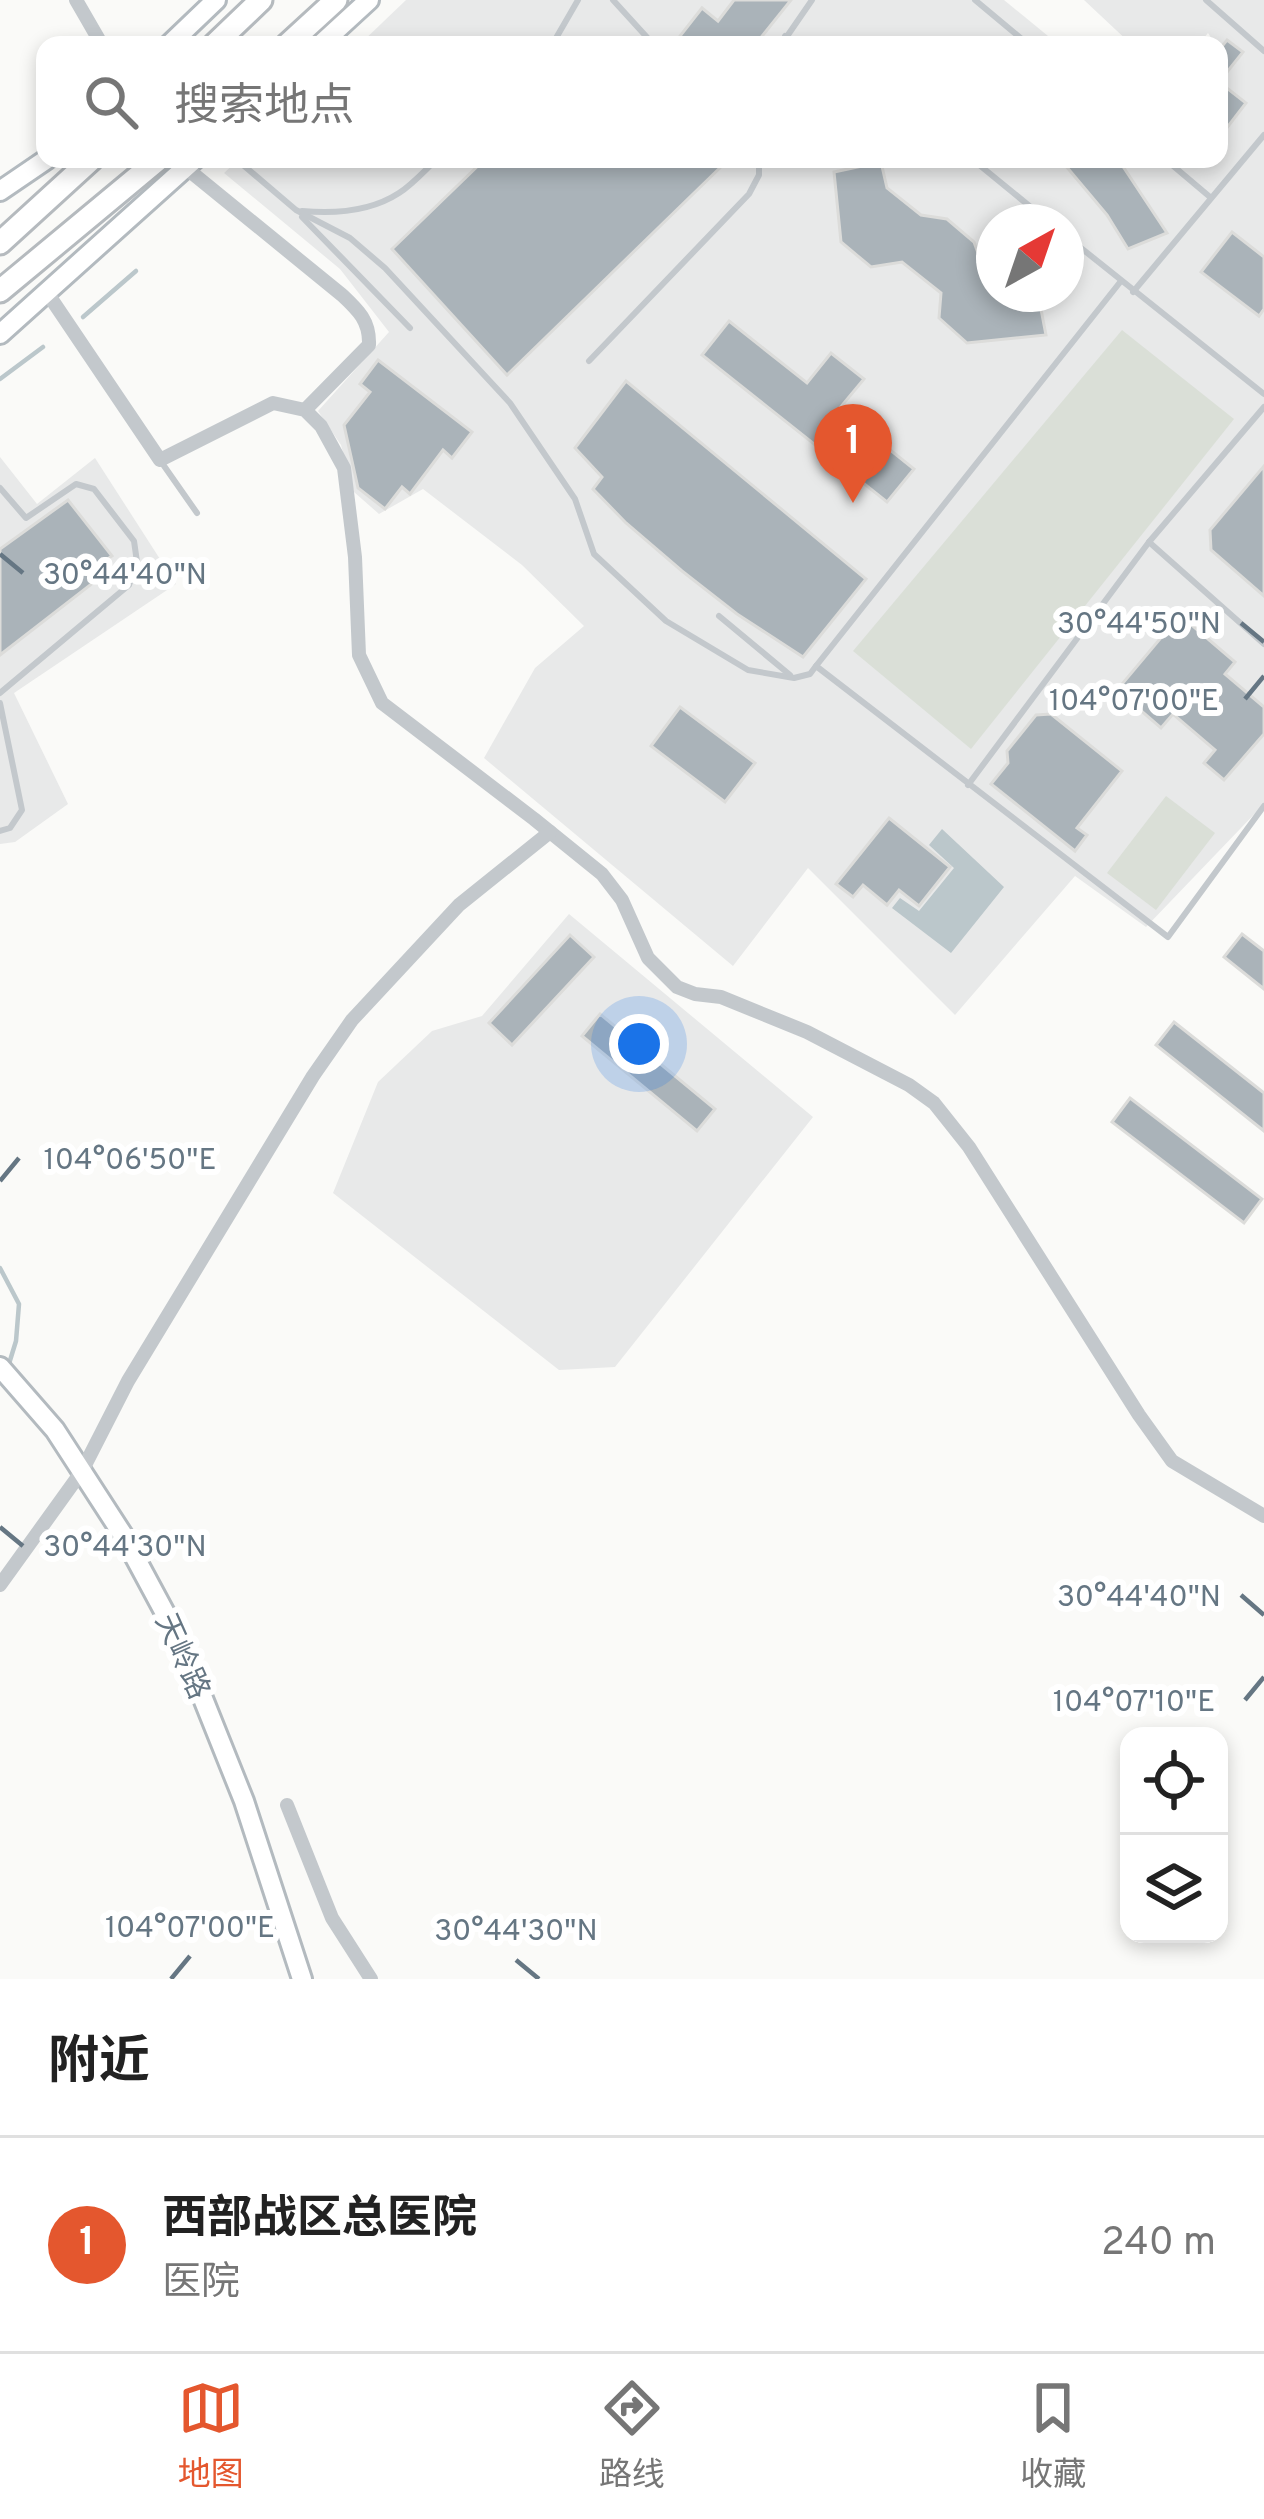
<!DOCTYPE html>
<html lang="zh">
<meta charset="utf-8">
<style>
body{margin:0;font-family:Overpass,"Noto Sans SC",sans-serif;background:#f6f6f6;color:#222}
.controls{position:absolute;right:36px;bottom:36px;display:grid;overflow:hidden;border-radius:24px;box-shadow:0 6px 18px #0003}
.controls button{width:108px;height:108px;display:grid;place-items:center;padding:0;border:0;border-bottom:3px solid #e0e0e0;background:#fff;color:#222;font:60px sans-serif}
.compass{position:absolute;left:976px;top:204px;width:108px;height:108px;border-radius:50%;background:#fff;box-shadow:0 6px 18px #0003;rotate:40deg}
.you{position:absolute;left:639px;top:1044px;width:42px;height:42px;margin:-30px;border:9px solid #fff;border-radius:50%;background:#1a73e8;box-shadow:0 0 0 18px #1a73e833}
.badge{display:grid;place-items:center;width:78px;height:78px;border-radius:50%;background:#e4572e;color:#fff;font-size:39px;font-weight:700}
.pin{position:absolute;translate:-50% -99px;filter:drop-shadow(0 3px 6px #0008)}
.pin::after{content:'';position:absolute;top:63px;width:42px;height:36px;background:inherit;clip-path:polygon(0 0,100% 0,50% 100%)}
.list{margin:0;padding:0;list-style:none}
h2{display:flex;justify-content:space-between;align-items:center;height:156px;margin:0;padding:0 48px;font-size:51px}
h2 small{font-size:39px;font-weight:400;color:#767676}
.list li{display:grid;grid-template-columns:78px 1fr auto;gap:36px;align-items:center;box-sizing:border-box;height:216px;padding:0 48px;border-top:3px solid #e0e0e0}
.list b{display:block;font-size:45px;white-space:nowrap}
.list p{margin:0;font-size:39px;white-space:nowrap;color:#767676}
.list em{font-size:39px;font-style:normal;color:#767676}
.icon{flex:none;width:66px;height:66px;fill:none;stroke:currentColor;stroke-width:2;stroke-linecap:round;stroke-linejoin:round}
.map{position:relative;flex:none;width:1264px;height:1979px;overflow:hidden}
.search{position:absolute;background:#fff;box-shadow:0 6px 18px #0003;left:36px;right:36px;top:36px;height:132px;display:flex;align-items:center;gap:30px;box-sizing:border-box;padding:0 42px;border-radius:24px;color:#767676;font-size:45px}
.sheet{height:372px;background:#fff}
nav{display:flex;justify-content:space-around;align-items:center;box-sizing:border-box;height:168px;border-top:3px solid #e0e0e0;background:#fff;font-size:33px;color:#767676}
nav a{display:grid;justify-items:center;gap:6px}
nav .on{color:#e4572e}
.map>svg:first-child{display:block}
.built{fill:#e8e9e9;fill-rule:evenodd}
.green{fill:#dadfd7}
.water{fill:#bbc7cb}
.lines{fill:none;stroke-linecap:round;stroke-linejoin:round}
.stream{stroke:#bbc7cb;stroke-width:4.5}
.building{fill:#aab3b9;stroke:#dcdcda;stroke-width:3}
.secondary-casing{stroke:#b3babf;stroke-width:24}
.primary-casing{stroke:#b5babe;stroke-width:27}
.lane{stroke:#c3c8cc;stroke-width:6}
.street{stroke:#c3c8cc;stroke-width:14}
.secondary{stroke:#fff;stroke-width:18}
.primary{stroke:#fff;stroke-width:21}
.ticks{fill:none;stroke:#657683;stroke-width:4.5}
.labels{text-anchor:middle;stroke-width:12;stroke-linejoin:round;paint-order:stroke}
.street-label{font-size:30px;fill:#657683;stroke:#fff}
.ticks-label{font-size:30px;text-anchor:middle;fill:#657683;stroke:#fff;stroke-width:12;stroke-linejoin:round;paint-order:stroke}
</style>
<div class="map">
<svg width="1264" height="1979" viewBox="0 0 1264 1979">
<rect width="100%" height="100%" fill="#fafaf8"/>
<g class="built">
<path d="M406,0H1004L1059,45H359Z"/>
<path d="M1084,0H1264V804L1146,927L1075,876L955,1015L808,868L733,966L484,758L535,668L584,626L522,565L423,489L379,514L354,492L341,445L318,411L389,332L340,269L224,173L239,159H1219V45H1216L1208,33L1198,45H1132ZM994,222H1066V294H994Z"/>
<path d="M0,457L37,504L95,458L176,584L14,693L68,804L15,842L0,844Z"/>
<path d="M569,914L813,1117L615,1367L559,1370L333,1193L378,1082L432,1031L482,1016Z"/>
</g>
<g class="green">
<path d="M1122,330L1234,419L971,749L853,651Z"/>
<path d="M1166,796L1215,833L1156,910L1107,873Z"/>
</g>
<path class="water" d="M942,829L1004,887L951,953L892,908L900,898L919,911L954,868L929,845Z"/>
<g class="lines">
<g class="stream">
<path d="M83,317L136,271"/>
<path d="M0,379L43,347"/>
<path d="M0,1268L19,1304L16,1341L8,1367"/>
</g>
</g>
<g class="building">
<path d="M734,0H791L755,45H673L702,8L718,21Z"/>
<path d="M1227,40L1243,52L1219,82L1246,103L1219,138V50Z"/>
<path d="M485,159H729L507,375L392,249Z"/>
<path d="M1060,159H1118L1167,233L1128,249L1107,215Z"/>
<path d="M881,162L887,188L921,215L947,219L974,242L982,264L994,274V294H1017L1022,298L1038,294L1046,335L967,343L939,318L941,293L902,262L871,267L841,242L834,172Z"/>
<path d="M1232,232L1264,257V309L1259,316L1201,272Z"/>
<path d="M729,321L807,383L831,353L864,379L839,409L914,469L887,502L702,355Z"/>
<path d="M378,360L472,432L452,458L443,450L410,494L402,487L385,509L358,488L344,425L370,392L360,384Z"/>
<path d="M626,381L866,579L803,657L737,614L682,571L626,523L593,489L602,477L575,448Z"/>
<path d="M1264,466V596L1211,550L1210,530Z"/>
<path d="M68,500L112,556L91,570L98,579L0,655V549Z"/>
<path d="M1180,615L1235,662L1225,674L1264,707V734L1224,780L1204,763L1215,750L1173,714L1161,728L1117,690Z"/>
<path d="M680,707L755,763L725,802L651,746Z"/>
<path d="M1051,714L1122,771L1077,828L1087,835L1075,851L991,784L1008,763L1007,751L1036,715Z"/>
<path d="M889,818L950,867L919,906L899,890L887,905L863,885L853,897L836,884Z"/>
<path d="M1242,934L1264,951V989L1224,957Z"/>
<path d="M570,935L594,957L512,1045L489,1023Z"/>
<path d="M600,1014L715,1109L697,1131L582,1036Z"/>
<path d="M1174,1022L1264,1093V1131L1156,1045Z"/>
<path d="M1130,1098L1262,1199L1244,1223L1112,1122Z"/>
</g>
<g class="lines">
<g class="secondary-casing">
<g id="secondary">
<path d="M169,45L216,0"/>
<path d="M320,45L369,0"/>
<path d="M0,191L47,159"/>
<path d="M0,334L195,159"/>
<path d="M0,1367L55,1430L123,1535L180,1641L244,1801L302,1979"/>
</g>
</g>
<g class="primary-casing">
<g id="primary">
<path d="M214,45L261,0"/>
<path d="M287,45L336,0"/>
<path d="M0,243L92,159"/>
<path d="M0,291L159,159"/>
</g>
</g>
<g class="lane">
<path d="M613,0L654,45"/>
<path d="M975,0L1029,45"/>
<path d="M1206,0L1264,51"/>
<path d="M785,36L799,45"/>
<path d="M552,45L578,0"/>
<path d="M781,45L812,0"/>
<path d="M236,159L296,210L350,238L385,268L510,403L575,499L594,554L666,621L748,670L794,678L810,674L816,666L1168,937L1264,806"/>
<path d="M972,159L1049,222"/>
<path d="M1165,159L1210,197"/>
<path d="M302,211C335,214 370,212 399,193C413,184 425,170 437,159"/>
<path d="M302,217L410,328"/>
<path d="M1066,236L1264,394"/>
<path d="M1133,292L1264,135"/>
<path d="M589,361L749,194L759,175V159"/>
<path d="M162,463L197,513"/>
<path d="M0,488L26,518L76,484L94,489L134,541L137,562L129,585L0,693"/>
<path d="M1149,542L1264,644"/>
<path d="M719,616L790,675"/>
<path d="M816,666L1121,281"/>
<path d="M0,703L22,810L10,828L0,831"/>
<path d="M968,785L1149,542L1264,407"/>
</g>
<g class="street">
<path d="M76,0L102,45"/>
<path d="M175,159L342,295C358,310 370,321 369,345L305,410"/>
<path d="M48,294L160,460L273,403L305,410L321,426L344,468L355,557L359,655L382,703L534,819L602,874L622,900L648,958L677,987L695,994L721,997L807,1032L909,1085L934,1103L969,1147L1139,1415L1172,1461L1264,1516"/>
<path d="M0,1585L82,1471L128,1381L313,1076L352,1020L459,905L550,832"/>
<path d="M287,1805L332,1918L371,1979"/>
</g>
<use href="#secondary" class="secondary"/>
<use href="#primary" class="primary"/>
</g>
<path class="ticks" d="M0,554L23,573M1241,623L1264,642M1245,699L1264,676M0,1181L19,1158M0,1527L23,1546M1241,1595L1264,1615M1245,1700L1264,1677M516,1960L539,1979M171,1979L190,1956"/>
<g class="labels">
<g class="street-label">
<text transform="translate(183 1656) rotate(66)" y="10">天岭路</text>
</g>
</g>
<g class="ticks-label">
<text x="125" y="584">30°44'40"N</text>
<text x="1139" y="633">30°44'50"N</text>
<text x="1134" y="710">104°07'00"E</text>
<text x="130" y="1169">104°06'50"E</text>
<text x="125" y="1556">30°44'30"N</text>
<text x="1139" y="1606">30°44'40"N</text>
<text x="1134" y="1711">104°07'10"E</text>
<text x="190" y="1937">104°07'00"E</text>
<text x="516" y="1940">30°44'30"N</text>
</g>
</svg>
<div class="controls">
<button><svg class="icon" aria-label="locate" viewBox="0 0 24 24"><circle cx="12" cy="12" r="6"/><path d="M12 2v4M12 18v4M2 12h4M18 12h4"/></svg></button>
<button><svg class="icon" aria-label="layers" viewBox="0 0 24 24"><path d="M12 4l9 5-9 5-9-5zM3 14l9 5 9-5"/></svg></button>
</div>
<svg class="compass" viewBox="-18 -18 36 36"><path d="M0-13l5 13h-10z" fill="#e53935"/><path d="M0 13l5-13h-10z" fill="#767676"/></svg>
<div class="you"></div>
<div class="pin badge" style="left:853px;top:503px">1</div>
<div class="search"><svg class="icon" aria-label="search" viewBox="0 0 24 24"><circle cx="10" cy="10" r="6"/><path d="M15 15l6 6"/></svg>搜索地点</div>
</div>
<section class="sheet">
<h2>附近<small></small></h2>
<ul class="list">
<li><span class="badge">1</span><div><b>西部战区总医院</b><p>医院</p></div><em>240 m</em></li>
</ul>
</section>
<nav>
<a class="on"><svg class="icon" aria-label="map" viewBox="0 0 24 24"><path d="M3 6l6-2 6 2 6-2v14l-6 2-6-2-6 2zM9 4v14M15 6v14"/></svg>地图</a>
<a><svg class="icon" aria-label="directions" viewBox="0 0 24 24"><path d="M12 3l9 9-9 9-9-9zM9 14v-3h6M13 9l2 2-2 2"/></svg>路线</a>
<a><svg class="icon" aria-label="saved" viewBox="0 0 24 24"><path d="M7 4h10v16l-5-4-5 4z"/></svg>收藏</a>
</nav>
